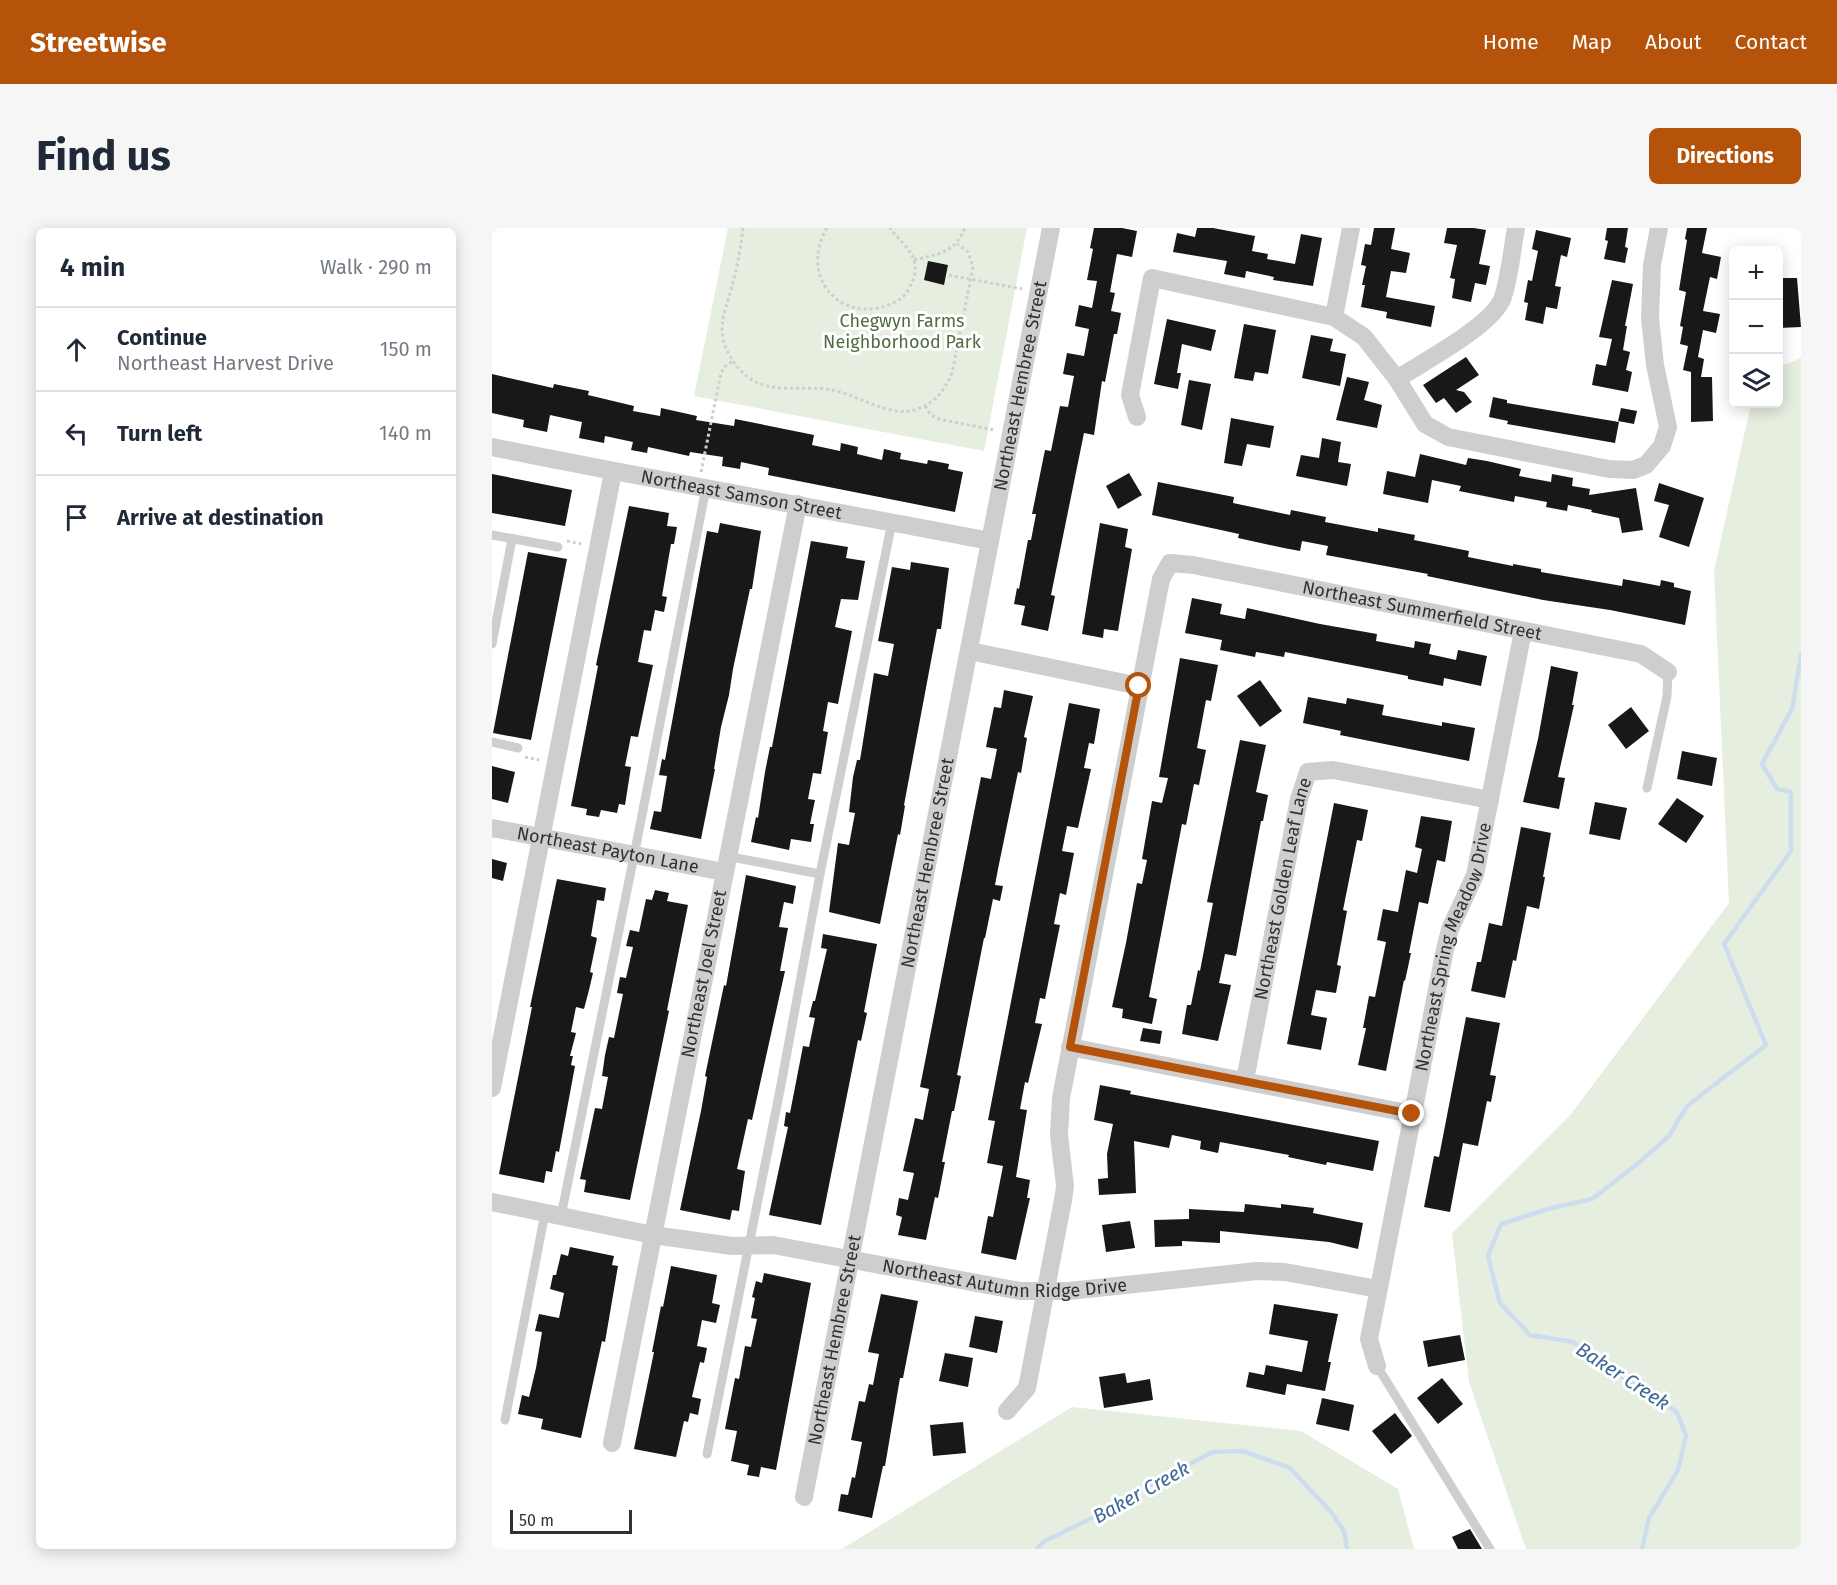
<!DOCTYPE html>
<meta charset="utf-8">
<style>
body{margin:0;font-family:"Fira Sans",sans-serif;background:#f6f6f7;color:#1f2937}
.controls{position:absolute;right:18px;top:18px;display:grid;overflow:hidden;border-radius:9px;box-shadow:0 3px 15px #0003}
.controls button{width:54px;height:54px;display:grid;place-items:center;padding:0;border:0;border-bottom:2px solid #e0e1e3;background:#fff;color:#1f2937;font:30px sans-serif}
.scale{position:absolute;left:18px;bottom:15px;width:122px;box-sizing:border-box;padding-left:6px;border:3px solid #313131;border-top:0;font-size:16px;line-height:21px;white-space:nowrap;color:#313131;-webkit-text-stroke:4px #fff;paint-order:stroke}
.stop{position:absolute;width:18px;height:18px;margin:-14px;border:4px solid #b45309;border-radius:50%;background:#fff}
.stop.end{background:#b45309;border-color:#fff;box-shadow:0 2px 6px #0008}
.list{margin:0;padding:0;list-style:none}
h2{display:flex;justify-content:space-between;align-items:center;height:78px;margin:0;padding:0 24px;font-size:26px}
h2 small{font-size:20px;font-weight:400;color:#747a83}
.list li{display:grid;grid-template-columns:39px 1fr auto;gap:18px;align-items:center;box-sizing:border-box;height:84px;padding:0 24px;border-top:2px solid #e0e1e3}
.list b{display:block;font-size:22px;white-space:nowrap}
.list p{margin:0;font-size:20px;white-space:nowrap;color:#747a83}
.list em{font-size:20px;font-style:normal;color:#747a83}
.icon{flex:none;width:33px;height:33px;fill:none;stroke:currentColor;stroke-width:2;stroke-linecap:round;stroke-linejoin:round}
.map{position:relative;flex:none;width:1309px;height:1321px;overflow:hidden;border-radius:9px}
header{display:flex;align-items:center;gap:36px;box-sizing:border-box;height:84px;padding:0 30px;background:#b45309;color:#fff}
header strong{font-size:28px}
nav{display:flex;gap:33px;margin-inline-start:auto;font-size:21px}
.intro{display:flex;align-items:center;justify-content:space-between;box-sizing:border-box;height:144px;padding:0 36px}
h1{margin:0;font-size:42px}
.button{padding:15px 27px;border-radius:9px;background:#b45309;color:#fff;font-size:21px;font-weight:700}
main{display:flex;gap:36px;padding:0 36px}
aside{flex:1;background:#fff;border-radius:9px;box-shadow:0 3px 15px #0003}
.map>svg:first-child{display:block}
.green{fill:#e6eedf}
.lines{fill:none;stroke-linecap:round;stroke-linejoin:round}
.stream{stroke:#cde;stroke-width:4.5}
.building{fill:#181818}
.path{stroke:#cecece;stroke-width:3;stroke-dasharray:3 3;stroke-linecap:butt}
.service{stroke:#cecece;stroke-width:9}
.minor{stroke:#cecece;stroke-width:18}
.route{stroke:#b45309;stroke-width:8}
.labels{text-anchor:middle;stroke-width:6;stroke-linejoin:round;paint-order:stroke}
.park-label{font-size:18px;fill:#4e6f3d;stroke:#fff}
.street-label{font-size:18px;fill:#313131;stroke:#fff}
.water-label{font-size:20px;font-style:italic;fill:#3c6997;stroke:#fff}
</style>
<header>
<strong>Streetwise</strong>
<nav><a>Home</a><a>Map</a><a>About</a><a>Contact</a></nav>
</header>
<div class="intro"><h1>Find us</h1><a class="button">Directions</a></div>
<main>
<aside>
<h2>4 min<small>Walk · 290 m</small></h2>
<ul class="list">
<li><svg class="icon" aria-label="ahead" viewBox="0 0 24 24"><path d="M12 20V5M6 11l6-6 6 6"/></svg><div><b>Continue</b><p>Northeast Harvest Drive</p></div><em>150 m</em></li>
<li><svg class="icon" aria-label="left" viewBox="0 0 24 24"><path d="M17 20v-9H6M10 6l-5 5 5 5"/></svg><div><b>Turn left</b></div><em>140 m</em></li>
<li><svg class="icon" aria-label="arrive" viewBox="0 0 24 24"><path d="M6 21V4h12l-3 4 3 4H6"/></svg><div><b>Arrive at destination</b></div></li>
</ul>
</aside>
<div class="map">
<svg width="1309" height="1321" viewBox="0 0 1309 1321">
<rect width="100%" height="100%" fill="#fff"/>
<g class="green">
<path d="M236,0H535L492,223L202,168Z"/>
<path d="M1309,130V1321H1034L977,1154L960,1005L1079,886L1237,675L1222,343L1259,176H1286L1287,139Z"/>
<path d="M580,1179L809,1203L906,1261L922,1321H350Z"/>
</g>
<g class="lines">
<g class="stream">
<path d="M545,1321L551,1314L624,1278L655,1258L721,1224L751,1223L798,1240L839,1284L852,1303L855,1321"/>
<path d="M1150,1321L1157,1290L1186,1242L1194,1208L1185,1184L1128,1147L1081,1114L1038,1107L1008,1075L996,1028L1009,996L1056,981L1100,971L1143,938L1177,908L1195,878L1274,817L1232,716L1299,623V564L1285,561L1270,536L1300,481L1309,427"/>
</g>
</g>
<g class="building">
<path d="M602,0H630L645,3L640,29L625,26L618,64L623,65L619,83L629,85L625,106H622L613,154L610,153L602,207L592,205L559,367L563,368L556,403L529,397L533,378L522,376L525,360L527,361L536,312H539L544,286H540L553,222L559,223L568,178L576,179L582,148L571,146L575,125L592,128L597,101L583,98L587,77L600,80L605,53L595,52L601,21L598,20Z"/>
<path d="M705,0H721L763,8L760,23L776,26L775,31L803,36L809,6L830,10L821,58L781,52L782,49L754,43L753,50L732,46L735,33L681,24L685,5L703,9Z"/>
<path d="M882,0H903L899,21L918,25L914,45L899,43L894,69L943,78L939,99L894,90L895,84L869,79L873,57H870L874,38L869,37L873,16L879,17Z"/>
<path d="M955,0H982L994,2L987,36L998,38L994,57L983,55L979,74L960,70L963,51L958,50L965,17L952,15Z"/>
<path d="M1115,0H1136L1133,19L1136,20L1133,35L1112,31L1116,13L1113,12Z"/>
<path d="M1195,0H1215L1210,25L1229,29L1225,51L1218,49L1211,83L1228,86L1224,105L1211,102L1206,129L1212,131L1209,149H1220L1221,193L1199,194V144L1191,142L1196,118L1188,116L1191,99L1188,98L1194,64L1187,62L1195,12L1193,11Z"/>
<path d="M1044,2L1079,10L1075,29L1069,27L1063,58L1069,59L1065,81L1054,79L1051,96L1033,92L1036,75L1032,74L1036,52L1040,53L1046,23L1040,21Z"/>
<path d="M436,33L456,37L452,57L432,52Z"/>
<path d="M1287,50H1305L1309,99L1287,100Z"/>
<path d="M1120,52L1141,56L1133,98H1135L1131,122L1138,124L1134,142L1140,144L1136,164L1100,157L1104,136L1114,138L1120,111L1107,109Z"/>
<path d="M675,91L724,102L719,123L690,116L685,145H689L686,161L662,156Z"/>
<path d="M752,96L784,102L776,146L763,144L761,153L742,150Z"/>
<path d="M819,107L841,111L838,123L854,126L848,158L810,150Z"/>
<path d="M974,129L987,147L964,162L972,164L980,174L964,185L952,170L944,175L931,157Z"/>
<path d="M0,146L61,160L62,156L97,163L96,167L142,178L141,183L168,188L169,180L205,188L204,192L242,198L243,191L322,207L320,217L348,223L349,215L366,219L365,226L390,232L392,221L409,225L408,231L435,236L436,232L457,236L456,241L471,244L463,284L276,247L277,240L249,234L248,241L230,238L231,229L198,224L197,228L156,219L155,225L139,222L141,214L113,208L112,215L87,210L90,194L58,187L55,204L31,199L32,192L0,185Z"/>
<path d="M855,149L877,154L872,172L890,177L885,200L844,192Z"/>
<path d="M697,152L719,156L710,202L689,197Z"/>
<path d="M1001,169L1015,172V175L1127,194L1123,215L1015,196L1016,193L997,189Z"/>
<path d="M1129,180L1145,183L1142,196L1126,193Z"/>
<path d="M739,190L782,198L778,220L755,216L750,238L732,235Z"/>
<path d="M830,210L849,214L846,234L859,236L855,258L804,248L809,227L827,230Z"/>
<path d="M928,226L974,237L976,230L995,233L1029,241L1027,248L1059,254L1060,246L1081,250L1080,258L1098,261L1097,267L1144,260L1151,302L1130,305L1127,290L1099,284L1100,282L1076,277L1075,283L1054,279L1055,274L1023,268L1022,274L967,263L969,258L940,252L936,275L891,266L895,243L923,249Z"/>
<path d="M637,245L650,267L626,281L614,258Z"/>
<path d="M0,246L80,262L73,298L0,285Z"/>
<path d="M666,254L742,269L741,275L798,287L799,282L834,289L833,294L886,304V300L923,307L922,312L977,323L976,329L1021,338V336L1049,341V344L1130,358L1131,351L1168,358L1169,352L1182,355V359L1199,363L1193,397L1118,382L1051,372L935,348L936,346L834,327L836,318L810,313L808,323L792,320L746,310L747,306L660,287Z"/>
<path d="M1167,255L1212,270L1197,319L1167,309L1177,277L1162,273Z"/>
<path d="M137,278L177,285L175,298L185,299L182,316H179L170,368L175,369L172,384L163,382L159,403L152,402L146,434L161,437L146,509L139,508L133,538L139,539L133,577L127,576L125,585L109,582L107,589L94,587L95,581L79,578L106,438L104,437Z"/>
<path d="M228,295L269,303L260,361H258L241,441L237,467L229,499L222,541H223L209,611L158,601L162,583L169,584L175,548L167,547L170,531L173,532L215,303L226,305Z"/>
<path d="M608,295L636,301L633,319L640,321L626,403L612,401L611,410L590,406Z"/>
<path d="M319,313L356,319L354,330L373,333L366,372L349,371L343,399L360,403L346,476L336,474L331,503L336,504L329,546L321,545L316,571L323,572L318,596H322L319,614L299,611L297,622L259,614L264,589L266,590L273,544L278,519H280Z"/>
<path d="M36,324L75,331L39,512L1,505Z"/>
<path d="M419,334L457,340L449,401H445L412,577L413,578L408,607L406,606L388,696L337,684L346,615L357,617L363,585L357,584L361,549L365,532H368L382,445L396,448L402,416L386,413L400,339L418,342Z"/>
<path d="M700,370L730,376L728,386L753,391L755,380L828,396L885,406L884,413L922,420L923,413L939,416L937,426L964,432L966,422L995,428L989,458L952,450L951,458L916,451V448L793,424L792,429L764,424L763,429L728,422L730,412L693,405Z"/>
<path d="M688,430L726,437L719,473L714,472L705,520L714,522L707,557L702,556L694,597L690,596L657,769L665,771L660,796L630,790L631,781L620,779L634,715L645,655L650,656L655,632L650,631L660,573L670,575L676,550L667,549Z"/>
<path d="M1059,438L1086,444L1080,477H1082L1066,549L1073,550L1067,581L1031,574L1046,511Z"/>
<path d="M768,452L790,483L768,499L745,468Z"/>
<path d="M512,462L541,468L532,509L535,510L529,545L526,544L506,641L503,657L511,658L508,673L501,671L493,710H492L465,847L469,848L462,883H460L450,934H453L446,970L443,969L434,1012L406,1007L410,989L404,987L407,970L416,972L422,945L411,943L423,890L431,892L437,861L428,859L489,549L499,551L505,521L494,519L502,479L509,480Z"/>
<path d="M816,469L854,476L855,470L892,477L890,487L950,498V494L983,500L977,533L848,507L849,503L811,495Z"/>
<path d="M577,475L608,481L602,516L597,515L592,540L599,541L586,600L575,598L570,623L582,625L574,667L568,665L562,696L568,697L553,771L548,770L543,795L550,796L536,855L533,854L528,881L535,882L524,949L538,952L535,970H538L524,1032L489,1025L496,988L501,989L511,938L495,935L503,893L496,892Z"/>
<path d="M1139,479L1157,503L1134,521L1116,497Z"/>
<path d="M748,512L774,517L764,564L776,567L771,593H769L744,728L733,726L727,755L739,757L726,813L690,806L695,777H699L706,742L708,743L721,675L715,674Z"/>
<path d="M1190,523L1225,530L1220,558L1185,551Z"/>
<path d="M0,538L23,544L16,575L0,571Z"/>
<path d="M1185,570L1212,588L1194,615L1166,596Z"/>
<path d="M1103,574L1135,580L1128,612L1097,606Z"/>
<path d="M842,575L876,582L870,613L865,612L851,682L855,683L845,737L849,738L844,765L824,762L819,787L835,790L829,822L795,816Z"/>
<path d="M929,588L960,593L953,634L945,632L936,676L927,674L917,725H919L913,753L912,752L894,843L866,837L874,800H871L877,768L883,769L894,714L885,712L891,681L906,684L914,642L925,645L930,621L923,619Z"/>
<path d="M1029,599L1059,605L1051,649H1053L1047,681L1035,678L1024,733L1021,732L1013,770L979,763L985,734H989L997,695L1010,698Z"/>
<path d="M0,631L15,635L11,653L0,650Z"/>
<path d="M254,647L304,658L301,676L292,674L287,699L296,700L288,743H293L260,892L256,891L245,941L253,943L247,983L240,982L238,992L188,982L209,883L215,849L213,848L232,757L234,758Z"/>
<path d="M65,651L114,660L112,673L105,672L99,708L105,710L98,744L101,745L97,762L92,781L84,779L79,804L84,805L78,828H81L79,837L83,838L67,924L64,923L60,944L54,943L52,955L7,946L40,779H38Z"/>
<path d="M163,662L177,665L175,673L196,677L175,782L177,783L138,972L92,964L94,952L88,951L103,880L110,881L116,849L110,848L113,827L117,809L122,810L131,766L125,765L128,749L134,750L141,719L134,718L138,702L147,704L154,671L160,672Z"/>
<path d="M331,706L385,716L372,784L375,785L369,813L366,812L329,997L277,987L296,899L292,898L294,884L298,885L311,818L317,819L323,790L317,789L321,773H323L335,721L329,720Z"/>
<path d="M974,789L1008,795L998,847L1004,848L999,874L995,873L986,918L971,915L958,984L932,979L942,928L947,929Z"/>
<path d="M651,800L670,803L668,816L648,813Z"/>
<path d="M608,857L639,863L638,866L887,913L881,943L835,934L834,937L796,929L797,927L728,914L726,925L708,921L709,913L680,907L677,920L642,913L644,965L607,967L606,951L616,950L615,926L621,896L602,892Z"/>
<path d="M753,976L789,980V976L822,980L821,985L871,995L866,1021L837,1014L728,1003V1015L690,1013V1018L663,1019L662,992L697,991V981L752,984Z"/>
<path d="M638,993L643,1020L614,1024L610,997Z"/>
<path d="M78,1019L122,1028L120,1037L126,1038L113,1114L110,1113L89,1210L49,1201L51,1191L26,1186L30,1167L37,1169L44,1140L50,1104L43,1103L47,1086L67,1090L72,1065L58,1061L61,1047H64L69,1026L76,1028Z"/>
<path d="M179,1038L225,1047L220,1075L228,1077L224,1095L210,1092L205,1118L215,1120L212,1135L208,1134L200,1169L209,1171L206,1187L198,1185L196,1194L192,1193L184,1229L142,1221L162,1124H160L169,1078L171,1079Z"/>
<path d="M272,1045L319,1055L284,1242L269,1239L267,1249L255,1247L257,1237L239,1233L245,1203L233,1201L243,1150L247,1151L253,1118L259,1119L265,1091L259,1090L263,1070L260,1069L264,1053L270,1055Z"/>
<path d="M389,1066L426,1073L411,1150H408L393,1238H391L380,1290L346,1283L349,1266L356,1267L360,1249L363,1250L370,1214L359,1212L367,1173L373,1174L377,1156L381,1157L387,1126L376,1124Z"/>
<path d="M782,1076L846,1086L836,1134H839L833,1163L795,1156L793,1167L754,1159L757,1144L772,1147L774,1137L810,1144L816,1113L777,1106Z"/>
<path d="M483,1088L511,1093L505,1125L477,1119Z"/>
<path d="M968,1107L973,1132L936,1139L931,1113Z"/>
<path d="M453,1125L481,1130L476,1159L447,1153Z"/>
<path d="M633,1145L635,1155L658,1151L661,1172L612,1180L607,1149Z"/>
<path d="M950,1150L971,1176L946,1196L925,1170Z"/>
<path d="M830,1170L862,1177L857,1203L824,1196Z"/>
<path d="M903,1185L920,1208L899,1226L880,1203Z"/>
<path d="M471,1194L474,1225L441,1228L438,1197Z"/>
<path d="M978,1301L990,1321H966L960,1309Z"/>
</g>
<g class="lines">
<g class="path">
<path d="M251,0C249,18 246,36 241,54C236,77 224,96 234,120C240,134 250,147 264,154C287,165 315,157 340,162C365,167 395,187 418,183C440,179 452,164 460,145L481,39L476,24L465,16"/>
<path d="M335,0C306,48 349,99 401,75C408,72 414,67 417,60C422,52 425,42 422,33C419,20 405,11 398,0"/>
<path d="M422,32C446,26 463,25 473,0"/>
<path d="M457,47L530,61"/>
<path d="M433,178L439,187L447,191L502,202"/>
<path d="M209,244L229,145L232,139L241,133"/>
<path d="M75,313L89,316"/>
<path d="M33,529L47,532"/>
</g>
<g class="service">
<path d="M0,307L66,319"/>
<path d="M0,416L20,311"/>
<path d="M0,514L26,520"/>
<path d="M1155,560L1175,468L1176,444"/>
<path d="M234,628L328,646"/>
<path d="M69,988L142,628L214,260"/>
<path d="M885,1138L998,1321"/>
<path d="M13,1192L53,985"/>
<path d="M215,1226L289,857L328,646L400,294"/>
</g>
<g class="minor">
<path d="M842,89L859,0"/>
<path d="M905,151C931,134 1002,97 1011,69C1018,47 1020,22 1024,0"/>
<path d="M645,189L638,167L660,50L842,89L872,109L905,151L933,196L956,209L1117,241L1141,242L1154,237L1170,218L1176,199L1163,137L1158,90L1160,37L1167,0"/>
<path id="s1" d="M0,219C166,253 332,281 498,313"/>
<path d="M478,423L647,458"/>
<path id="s2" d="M0,600L232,644"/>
<path d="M578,819L920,886"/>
<path id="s3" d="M753,852L807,571L816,544L841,542L998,572"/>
<path d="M0,860L121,244"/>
<path id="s4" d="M0,974L161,1007L240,1018L281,1017L528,1063H577L765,1043L793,1044L886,1061"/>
<path id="s5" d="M885,1138L877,1111L952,726L958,701L983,647L1031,403"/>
<path id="s6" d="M515,1183L535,1160L571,972L573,958L567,907L569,870L669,351L678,335L701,337L1149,426L1176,444"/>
<path id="s7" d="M120,1215C181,902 242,589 306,276"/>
<path id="s8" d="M312,1269L559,0"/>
</g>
</g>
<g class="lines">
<path class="route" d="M647,458L578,819L920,886"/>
</g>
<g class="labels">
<g class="park-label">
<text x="410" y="99">Chegwyn Farms<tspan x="410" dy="21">Neighborhood Park</tspan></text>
</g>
<g class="street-label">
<text dy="6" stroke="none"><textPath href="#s8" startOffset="1132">Northeast Hembree Street</textPath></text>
<text dy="6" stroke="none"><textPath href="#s1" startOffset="254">Northeast Samson Street</textPath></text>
<text dy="6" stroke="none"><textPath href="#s6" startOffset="1128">Northeast Summerfield Street</textPath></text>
<text dy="6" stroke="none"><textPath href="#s2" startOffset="118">Northeast Payton Lane</textPath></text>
<text dy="6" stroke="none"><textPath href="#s8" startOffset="646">Northeast Hembree Street</textPath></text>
<text dy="6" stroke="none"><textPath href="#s3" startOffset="195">Northeast Golden Leaf Lane</textPath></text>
<text dy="6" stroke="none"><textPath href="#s5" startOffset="430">Northeast Spring Meadow Drive</textPath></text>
<text dy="6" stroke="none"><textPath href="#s7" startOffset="478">Northeast Joel Street</textPath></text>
<text dy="6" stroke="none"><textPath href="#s4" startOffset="520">Northeast Autumn Ridge Drive</textPath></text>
<text dy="6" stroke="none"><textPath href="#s8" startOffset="160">Northeast Hembree Street</textPath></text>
</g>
<g class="water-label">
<text transform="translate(1131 1148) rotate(33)" y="7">Baker Creek</text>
<text transform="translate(649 1264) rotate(-29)" y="7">Baker Creek</text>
</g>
</g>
</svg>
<div class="controls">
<button>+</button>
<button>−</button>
<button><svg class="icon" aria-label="layers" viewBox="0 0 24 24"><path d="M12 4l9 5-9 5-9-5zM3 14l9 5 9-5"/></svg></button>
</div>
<div class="scale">50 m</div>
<div class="stop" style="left:647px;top:458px"></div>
<div class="stop end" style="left:920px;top:886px"></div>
</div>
</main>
